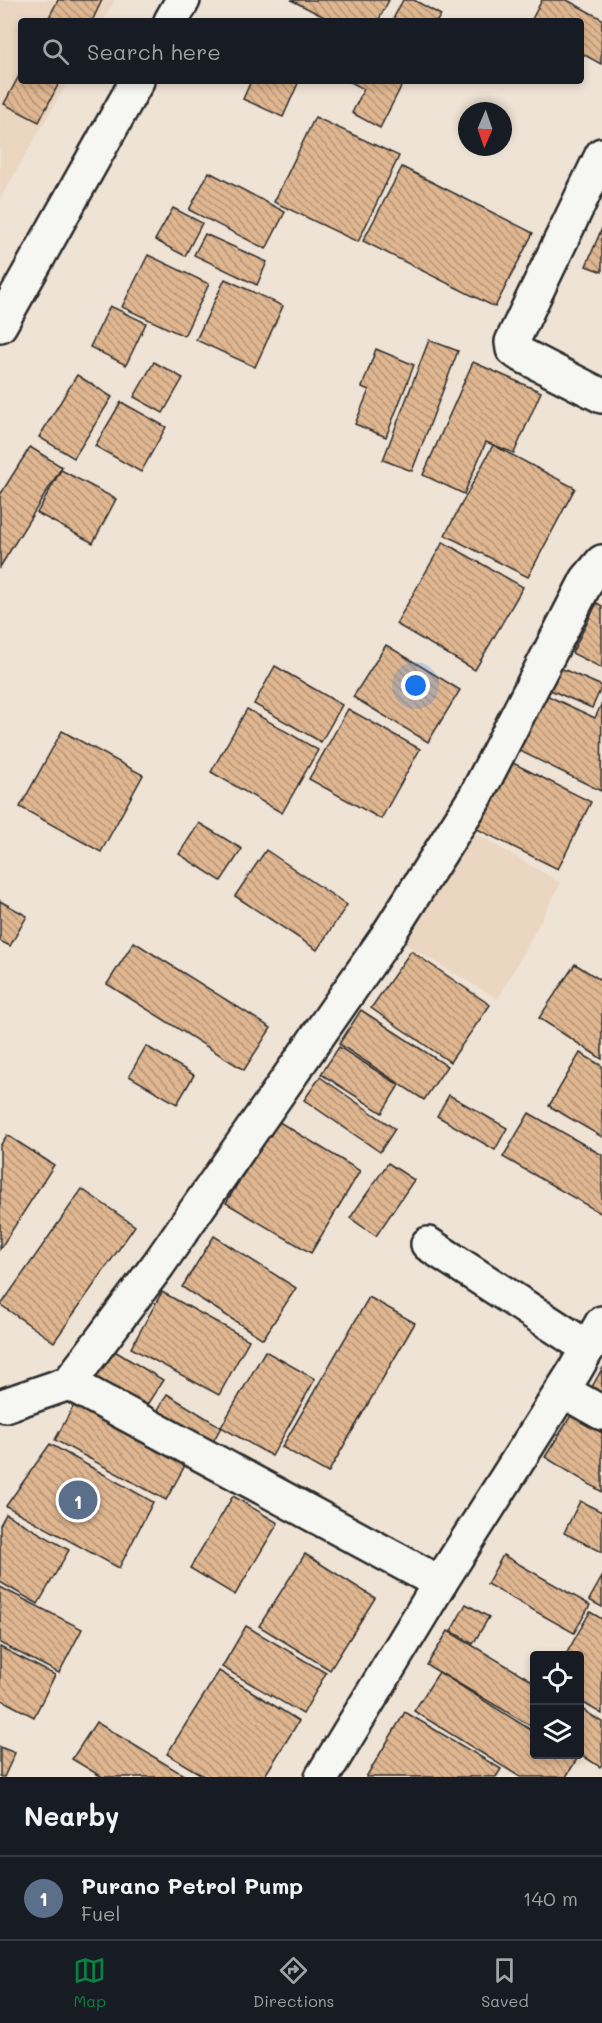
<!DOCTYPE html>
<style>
body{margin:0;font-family:Mali,sans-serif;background:#242831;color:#f1f3f6}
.controls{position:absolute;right:18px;bottom:18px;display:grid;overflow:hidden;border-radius:6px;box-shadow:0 3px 9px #0003}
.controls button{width:54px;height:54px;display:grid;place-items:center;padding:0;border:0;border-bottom:2px solid #363941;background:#171b24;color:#f1f3f6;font:30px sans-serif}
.compass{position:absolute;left:458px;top:102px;width:54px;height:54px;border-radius:50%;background:#171b24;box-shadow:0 3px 9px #0003;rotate:182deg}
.you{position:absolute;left:416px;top:686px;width:21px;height:21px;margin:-15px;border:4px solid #fff;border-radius:50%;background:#1a73e8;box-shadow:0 0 0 9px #1a73e833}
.badge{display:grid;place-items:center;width:39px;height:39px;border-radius:50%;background:#0b8043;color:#fff;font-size:20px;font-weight:700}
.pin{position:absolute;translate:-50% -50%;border:3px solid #fff;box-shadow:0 2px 6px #0006}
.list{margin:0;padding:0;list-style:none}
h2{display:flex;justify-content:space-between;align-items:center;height:78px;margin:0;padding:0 24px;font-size:26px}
h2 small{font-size:20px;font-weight:400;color:#9ea1a6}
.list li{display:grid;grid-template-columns:39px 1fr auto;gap:18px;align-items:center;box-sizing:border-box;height:84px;padding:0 24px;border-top:2px solid #363941}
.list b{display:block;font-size:22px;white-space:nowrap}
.list p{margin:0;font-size:20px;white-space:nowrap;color:#9ea1a6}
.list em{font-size:20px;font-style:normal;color:#9ea1a6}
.icon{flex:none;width:33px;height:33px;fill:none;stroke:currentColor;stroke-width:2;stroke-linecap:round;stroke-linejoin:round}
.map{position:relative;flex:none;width:602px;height:1777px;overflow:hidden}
.search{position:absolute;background:#171b24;box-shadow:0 3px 9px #0003;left:18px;right:18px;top:18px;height:66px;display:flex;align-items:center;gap:15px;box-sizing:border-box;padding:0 21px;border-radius:6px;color:#9ea1a6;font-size:22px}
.sheet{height:162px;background:#171b24}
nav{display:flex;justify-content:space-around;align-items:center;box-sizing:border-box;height:84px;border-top:2px solid #363941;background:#171b24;font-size:16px;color:#9ea1a6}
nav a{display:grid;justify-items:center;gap:3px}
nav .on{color:#0b8043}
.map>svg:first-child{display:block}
.built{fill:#ead6c1}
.building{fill:url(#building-back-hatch);stroke:#2b2b2b;stroke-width:1.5}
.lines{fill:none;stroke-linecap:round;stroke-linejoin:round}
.street-casing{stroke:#2b2b2b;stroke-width:38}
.secondary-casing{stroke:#2b2b2b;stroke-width:38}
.street{stroke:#f6f6f2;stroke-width:33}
.secondary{stroke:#f6f6f2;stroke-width:33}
</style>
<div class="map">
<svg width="602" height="1777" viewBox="0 0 602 1777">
<defs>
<pattern id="building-back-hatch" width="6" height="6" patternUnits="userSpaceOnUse" patternTransform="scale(1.5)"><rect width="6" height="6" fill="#e0b791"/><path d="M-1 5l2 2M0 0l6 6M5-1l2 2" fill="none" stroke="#b69577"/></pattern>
</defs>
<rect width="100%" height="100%" fill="#efe3d5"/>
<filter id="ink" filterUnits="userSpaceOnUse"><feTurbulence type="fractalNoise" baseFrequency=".0167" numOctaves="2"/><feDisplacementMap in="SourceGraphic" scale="12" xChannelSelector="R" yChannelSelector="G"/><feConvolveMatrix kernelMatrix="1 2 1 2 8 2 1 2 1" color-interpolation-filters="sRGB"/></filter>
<g filter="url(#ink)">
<g class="built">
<path d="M0,0H115L103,21H21V81H68L0,199Z"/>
<path d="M473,832L561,883L498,999L402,942Z"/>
</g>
<g class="building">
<path d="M58,0H102L92,21H47Z"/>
<path d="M291,0H389L378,21H332Z"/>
<path d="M403,0H414L441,15L437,21H392Z"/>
<path d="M542,0H567L602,19L601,64L581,53V21H531Z"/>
<path d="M21,72V81H60L39,122L4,104Z"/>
<path d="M251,81H299L283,117L243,99Z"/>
<path d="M349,81H404L380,128L352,113L364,89Z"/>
<path d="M315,117L399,156L358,242L274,202Z"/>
<path d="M402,167L533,233L495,307L363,241Z"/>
<path d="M209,172L285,212L266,249L189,210Z"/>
<path d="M173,208L202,223L185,256L155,240Z"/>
<path d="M602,228V272L586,266Z"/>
<path d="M205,234L267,262L257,285L194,255Z"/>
<path d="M148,255L209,284L184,336L122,307Z"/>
<path d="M225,279L283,306L255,367L196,340Z"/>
<path d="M110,306L146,323L126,365L90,347Z"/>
<path d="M429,340L458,351L412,471L383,460Z"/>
<path d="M376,349L414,365L386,437L355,424L369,390L362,387Z"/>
<path d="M154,362L183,378L163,413L134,397Z"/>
<path d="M473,362L541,392L514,453L486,442L464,494L423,475Z"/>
<path d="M77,375L112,397L74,458L39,437Z"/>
<path d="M121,402L166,427L141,472L95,446Z"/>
<path d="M493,445L575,488L528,577L445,535Z"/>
<path d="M30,447L62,467L0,567V495Z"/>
<path d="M61,470L116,499L93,543L37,513Z"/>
<path d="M443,542L523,587L475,670L396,624Z"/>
<path d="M597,603L602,606V668L572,653Z"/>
<path d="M386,645L460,690L428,742L353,697Z"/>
<path d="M275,666L342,705L321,742L254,704Z"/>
<path d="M558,667L602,686L592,708L548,689Z"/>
<path d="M544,694L595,718L602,703L601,791L516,749Z"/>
<path d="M247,709L318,750L282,813L211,772Z"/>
<path d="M348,709L420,749L381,819L309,779Z"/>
<path d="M62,731L143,775L101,852L20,807Z"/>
<path d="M509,761L591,802L558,869L475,828Z"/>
<path d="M199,823L242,849L221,881L179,854Z"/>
<path d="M266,850L347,905L317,950L235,896Z"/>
<path d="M0,901L27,916L10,946L0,941Z"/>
<path d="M134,942L271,1028L244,1070L107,984Z"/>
<path d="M411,951L490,1005L450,1062L371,1008Z"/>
<path d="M575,964L602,981V1059L539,1018Z"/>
<path d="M361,1010L447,1066L424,1100L339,1044Z"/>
<path d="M146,1046L194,1075L177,1104L129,1076Z"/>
<path d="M339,1047L399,1085L382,1113L321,1074Z"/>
<path d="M580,1053L602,1066V1137L549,1106Z"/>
<path d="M320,1077L395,1129L380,1152L304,1100Z"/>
<path d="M449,1095L507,1128L495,1150L437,1116Z"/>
<path d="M529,1113L602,1155V1214L503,1157Z"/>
<path d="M276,1120L360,1171L311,1253L226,1203Z"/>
<path d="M7,1135L54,1165L0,1249V1146Z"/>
<path d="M388,1163L414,1180L376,1236L350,1218Z"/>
<path d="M82,1189L135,1226L54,1342L1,1305Z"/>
<path d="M214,1236L296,1288L263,1339L182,1287Z"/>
<path d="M162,1292L249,1340L219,1395L131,1348Z"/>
<path d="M369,1297L415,1323L328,1473L282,1447Z"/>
<path d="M113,1350L163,1380L141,1414L92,1384Z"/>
<path d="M265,1351L315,1379L272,1456L221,1427Z"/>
<path d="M602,1369V1393L592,1387Z"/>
<path d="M167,1394L221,1427L209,1449L154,1417Z"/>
<path d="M78,1398L189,1458L166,1500L55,1440Z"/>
<path d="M572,1414L602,1433V1492L545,1457Z"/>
<path d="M50,1444L153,1502L119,1568L6,1506Z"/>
<path d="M233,1496L278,1523L235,1595L190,1568Z"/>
<path d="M580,1501L602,1512V1552L564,1533Z"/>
<path d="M6,1514L69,1550L38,1604L0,1582V1525Z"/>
<path d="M305,1554L375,1598L330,1670L259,1626Z"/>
<path d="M503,1555L590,1605L574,1633L487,1584Z"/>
<path d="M602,1577V1607L589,1600Z"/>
<path d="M0,1587L82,1629L59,1673L0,1643Z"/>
<path d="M466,1604L489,1617L473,1644L451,1631Z"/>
<path d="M590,1612L602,1619V1714L580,1701V1656H565Z"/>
<path d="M246,1626L326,1673L303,1714L222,1667Z"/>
<path d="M448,1631L534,1682V1728L427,1665Z"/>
<path d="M0,1647L55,1675L34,1717L0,1699Z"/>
<path d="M219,1671L299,1721L264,1777H205L167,1754Z"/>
<path d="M439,1672L534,1732V1754H571L577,1759L566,1777H520L414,1711Z"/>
<path d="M580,1708L602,1722V1764L600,1767L580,1754Z"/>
<path d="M405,1712L501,1769L496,1777H366Z"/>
<path d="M96,1722L187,1777H102L72,1759Z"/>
<path d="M0,1747L15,1753L4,1777H0Z"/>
</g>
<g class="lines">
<g class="street-casing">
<g id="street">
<path d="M602,155L512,342L513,349L518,353L602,396"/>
<path d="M428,1244L588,1348"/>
<path d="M69,1383L440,1583"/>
<path d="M563,1391L602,1413"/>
<path d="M5,1405L69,1383L158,1265L386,938L476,796L587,580L602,562"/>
<path d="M322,1777L440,1583L574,1372L602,1323"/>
</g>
</g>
<g class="secondary-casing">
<g id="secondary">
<path d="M171,21L183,0"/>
<path d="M0,325L137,81"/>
</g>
</g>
<use href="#street" class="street"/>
<use href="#secondary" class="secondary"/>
</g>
</g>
</svg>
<div class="controls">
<button><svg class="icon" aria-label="locate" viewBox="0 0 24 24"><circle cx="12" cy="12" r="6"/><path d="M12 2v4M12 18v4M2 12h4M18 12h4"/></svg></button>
<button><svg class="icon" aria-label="layers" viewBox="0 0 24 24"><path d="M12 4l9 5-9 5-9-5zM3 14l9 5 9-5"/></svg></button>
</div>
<svg class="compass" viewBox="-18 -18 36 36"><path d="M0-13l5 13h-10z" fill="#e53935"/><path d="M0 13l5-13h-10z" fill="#9ea1a6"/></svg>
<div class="you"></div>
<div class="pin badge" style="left:78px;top:1500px;background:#5c6f8a">1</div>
<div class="search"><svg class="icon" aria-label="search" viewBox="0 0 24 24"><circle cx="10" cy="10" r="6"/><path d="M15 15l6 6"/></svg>Search here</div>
</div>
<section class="sheet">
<h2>Nearby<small></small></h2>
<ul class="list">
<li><span class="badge" style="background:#5c6f8a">1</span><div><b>Purano Petrol Pump</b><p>Fuel</p></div><em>140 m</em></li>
</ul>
</section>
<nav>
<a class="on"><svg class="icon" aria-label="map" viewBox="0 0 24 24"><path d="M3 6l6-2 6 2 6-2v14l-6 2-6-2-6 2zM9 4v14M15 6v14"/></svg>Map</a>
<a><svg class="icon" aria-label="directions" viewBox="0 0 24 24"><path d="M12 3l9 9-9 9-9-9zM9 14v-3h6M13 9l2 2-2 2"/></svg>Directions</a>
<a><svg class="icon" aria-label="saved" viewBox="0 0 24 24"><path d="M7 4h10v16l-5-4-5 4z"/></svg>Saved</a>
</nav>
